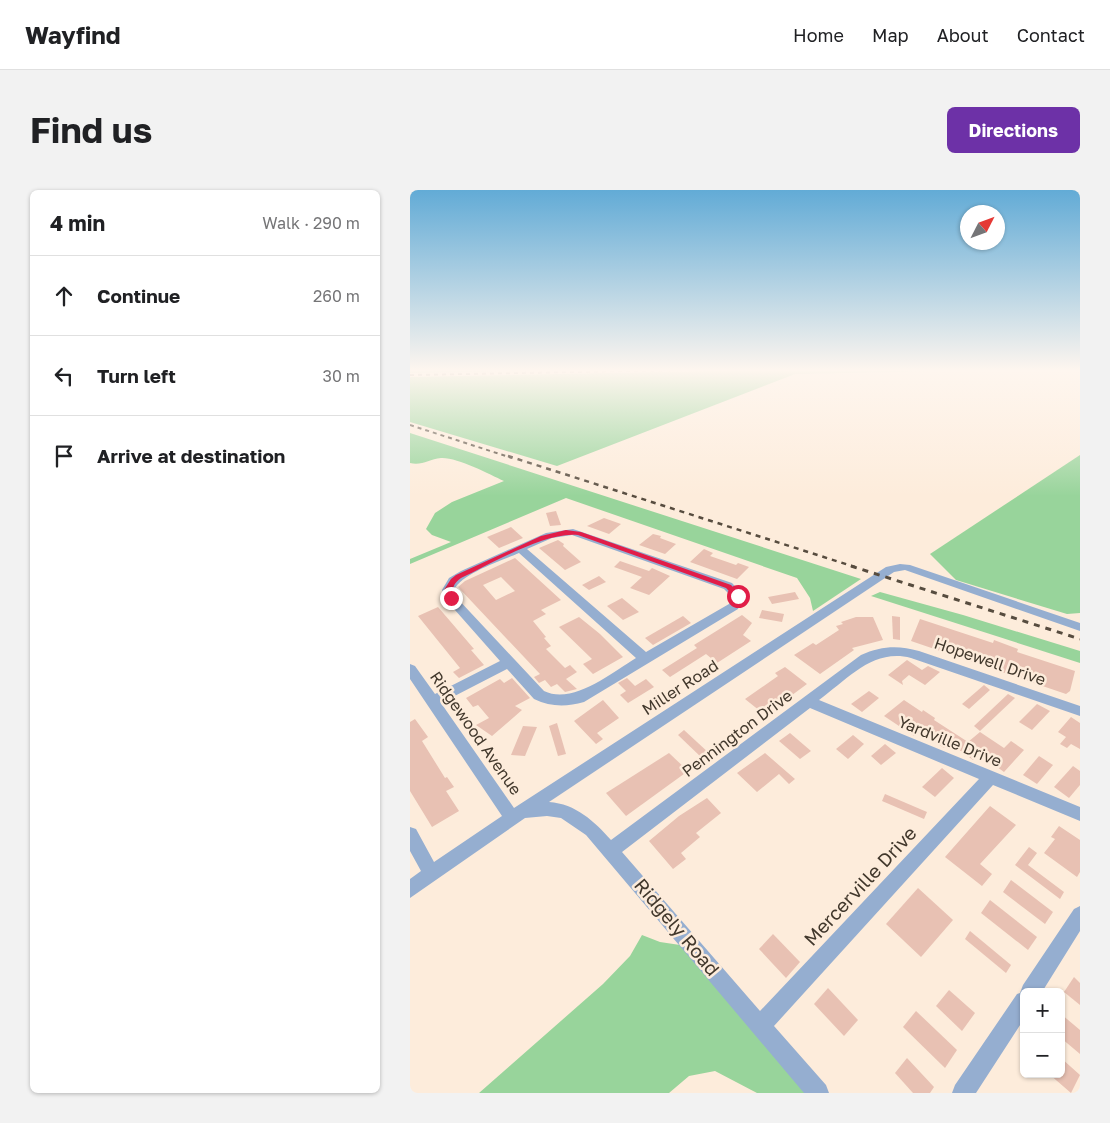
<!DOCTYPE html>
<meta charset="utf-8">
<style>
body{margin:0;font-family:"Golos Text",sans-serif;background:#f2f2f2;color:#202124}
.controls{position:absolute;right:15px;bottom:15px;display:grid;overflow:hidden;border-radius:8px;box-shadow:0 1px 4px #0004}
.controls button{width:45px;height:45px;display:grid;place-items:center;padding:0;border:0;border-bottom:1px solid #e0e0e0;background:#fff;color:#202124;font:25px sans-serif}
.compass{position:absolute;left:550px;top:15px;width:45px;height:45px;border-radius:50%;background:#fff;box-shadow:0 1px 4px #0004;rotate:48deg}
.stop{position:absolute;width:15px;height:15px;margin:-11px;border:4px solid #e11d48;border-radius:50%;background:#fff}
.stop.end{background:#e11d48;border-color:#fff;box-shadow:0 1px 5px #0008}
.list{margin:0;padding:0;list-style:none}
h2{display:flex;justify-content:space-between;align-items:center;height:65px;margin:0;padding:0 20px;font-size:21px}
h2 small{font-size:16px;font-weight:400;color:#757577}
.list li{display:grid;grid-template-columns:32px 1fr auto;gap:15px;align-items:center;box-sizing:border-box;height:80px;padding:0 20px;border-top:1px solid #e0e0e0}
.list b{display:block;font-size:19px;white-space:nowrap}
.list em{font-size:16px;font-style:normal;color:#757577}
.icon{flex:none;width:28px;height:28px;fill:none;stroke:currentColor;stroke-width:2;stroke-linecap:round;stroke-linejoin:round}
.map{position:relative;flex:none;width:670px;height:903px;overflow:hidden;border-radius:8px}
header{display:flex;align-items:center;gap:30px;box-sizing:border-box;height:70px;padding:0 25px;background:#fff;border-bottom:1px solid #e0e0e0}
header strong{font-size:24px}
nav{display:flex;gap:28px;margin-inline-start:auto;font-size:18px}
.intro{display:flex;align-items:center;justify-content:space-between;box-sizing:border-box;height:120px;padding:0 30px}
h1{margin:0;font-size:35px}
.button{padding:12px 22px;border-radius:8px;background:#6d31a7;color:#fff;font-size:18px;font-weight:700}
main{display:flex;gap:30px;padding:0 30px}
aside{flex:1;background:#fff;border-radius:8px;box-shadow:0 1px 4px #0004}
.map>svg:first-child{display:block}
.green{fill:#98d49b}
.building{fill:#e8c1b3;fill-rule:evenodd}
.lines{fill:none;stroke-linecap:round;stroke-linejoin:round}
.minor{fill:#95aed0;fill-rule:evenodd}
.rail-far2{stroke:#574c3f;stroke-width:2;stroke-dasharray:4 4;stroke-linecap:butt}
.rail-far1{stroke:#574c3f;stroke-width:2.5;stroke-dasharray:5 5;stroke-linecap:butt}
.rail{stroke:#574c3f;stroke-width:3;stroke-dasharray:6 6;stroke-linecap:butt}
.route{fill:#e11d48}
.labels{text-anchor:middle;stroke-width:5;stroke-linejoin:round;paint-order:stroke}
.street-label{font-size:16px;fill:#42382c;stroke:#fdecdb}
.near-street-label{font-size:19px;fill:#42382c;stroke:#fdecdb}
</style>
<header>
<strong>Wayfind</strong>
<nav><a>Home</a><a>Map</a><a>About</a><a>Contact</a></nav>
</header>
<div class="intro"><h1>Find us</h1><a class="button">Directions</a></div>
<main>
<aside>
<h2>4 min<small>Walk · 290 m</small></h2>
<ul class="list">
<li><svg class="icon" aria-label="ahead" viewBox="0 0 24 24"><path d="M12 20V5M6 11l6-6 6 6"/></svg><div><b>Continue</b></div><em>260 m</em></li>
<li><svg class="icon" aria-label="left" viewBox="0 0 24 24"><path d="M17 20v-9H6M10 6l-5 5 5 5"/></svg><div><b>Turn left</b></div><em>30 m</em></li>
<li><svg class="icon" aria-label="arrive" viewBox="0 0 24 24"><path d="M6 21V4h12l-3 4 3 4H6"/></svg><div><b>Arrive at destination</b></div></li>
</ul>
</aside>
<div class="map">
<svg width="670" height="903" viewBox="0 0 670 903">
<rect width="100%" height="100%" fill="#fdecdb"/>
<g class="green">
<path d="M0,180H184L0,183Z"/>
<path d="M348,180H580L385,184L147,276L0,232V187Z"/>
<path d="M0,243L451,389L403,421L400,408L387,388L156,308L0,374V369L41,352L22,345L16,339L25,323L42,312L94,291C79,284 47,267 31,268C19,269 12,276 0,273Z"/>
<path d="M670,265V423L657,424L546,390L520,364Z"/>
<path d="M470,402L553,425L670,461V473L461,406Z"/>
<path d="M232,745L250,752L270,755L398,903H347L305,881L279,886L259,903H69L193,794L220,766Z"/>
</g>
<g class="building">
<path d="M146,321L151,335L140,336L136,323Z"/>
<path d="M194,328L211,334L199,344L177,336Z"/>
<path d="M101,337L113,348L89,358L77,347Z"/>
<path d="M243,344L251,346L250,348L266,354L255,364L229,355Z"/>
<path d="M148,350L154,354L153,356L171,372L155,380L129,358Z"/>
<path d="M294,359L303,363L300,366L326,375L328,373L339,377L327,389L280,372Z"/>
<path d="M105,368L151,410L131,420L136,424L123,431L136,447L134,448L141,456L136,459L155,478L160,475L167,482L156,489L167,499L155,502L147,494L141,497L135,490L129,493L124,487L130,484L48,397L55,391ZM91,387L105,401L86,410L73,395Z"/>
<path d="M210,371L239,381L242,378L260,386L239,405L220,398L232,387L204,377Z"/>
<path d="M189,386L196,392L179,400L172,395Z"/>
<path d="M385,402L389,409L362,414L358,407Z"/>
<path d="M212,408L229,422L213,430L197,416Z"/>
<path d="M28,417L64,459L61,460L74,475L49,488L43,482L50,478L8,426Z"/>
<path d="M352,420L374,424L372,432L349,428Z"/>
<path d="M332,425L342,433L333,445L341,451L307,473L296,464L260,487L252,480L287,458L284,455Z"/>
<path d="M273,426L281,433L243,455L235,448Z"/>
<path d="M482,426L490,427V450L483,449Z"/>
<path d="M169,427L190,444L213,467L183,484L173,474L182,469L149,437Z"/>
<path d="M446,427H463L473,450L442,458L444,460L410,484L384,465L403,453L406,455L429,440L426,436L433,434L431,432Z"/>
<path d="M510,429L583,453L584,450L608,459L607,462L665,481L660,501L656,504L501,451Z"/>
<path d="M497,470L512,480L518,476L530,482L515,495L499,485L492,491L493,495L478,485Z"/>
<path d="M375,477L397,494L370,514L365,510L350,521L335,509L368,486L365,483Z"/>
<path d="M102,488L120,508L105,516L112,520L82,546L66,535L79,528L68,515L63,517L56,508L90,489L94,493Z"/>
<path d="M217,488L225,496L236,489L244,497L218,513L210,505L216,501L208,493Z"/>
<path d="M574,495L580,500L559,519L552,514Z"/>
<path d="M459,501L469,508L452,522L441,514Z"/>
<path d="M598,504L605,508L570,541L564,536Z"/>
<path d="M193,510L209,528L187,543L193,549L186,554L164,531Z"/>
<path d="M494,510L512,522L513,520L525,528L524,530L558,552L570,542L594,558L601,551L614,560L594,582L569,564L563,570L540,553L534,558L510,542L504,546L474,526Z"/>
<path d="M627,514L640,521L622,540L609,532Z"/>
<path d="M661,527L670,533V559L661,554L657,558L650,554L656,547L648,542Z"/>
<path d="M5,529L18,547L12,551L35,588L37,587L44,597L36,601L49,621L22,637L0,601V532Z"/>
<path d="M147,533L156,564L148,566L139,536Z"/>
<path d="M113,536L127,537L115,566L101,565Z"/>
<path d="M274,540L300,564L293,569L268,545Z"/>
<path d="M380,543L401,561L390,569L369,551Z"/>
<path d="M443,545L454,554L438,569L426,559Z"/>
<path d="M475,554L486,563L471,575L461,566Z"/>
<path d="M259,563L278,581L216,626L196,603Z"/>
<path d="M355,563L385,589L379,594L369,584L347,602L327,583Z"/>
<path d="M629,566L643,575L627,594L613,585Z"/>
<path d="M663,576L670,581V595L659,608L644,597Z"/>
<path d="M532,578L544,588L525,607L512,597Z"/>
<path d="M475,604L517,622L514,629L472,611Z"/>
<path d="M297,608L311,623L286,643L290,647L271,663L276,669L263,679L239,651L269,626Z"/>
<path d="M580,616L606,635L570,674L582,684L572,696L535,667Z"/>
<path d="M649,636L670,650V682L667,687L634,663L645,649L641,647Z"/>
<path d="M619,657L627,663L618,675L654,702L650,709L605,675Z"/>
<path d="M601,690L643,722L635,734L593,702Z"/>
<path d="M508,698L543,730L511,767L476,734Z"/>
<path d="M580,710L627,747L618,760L571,723Z"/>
<path d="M560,741L601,775L596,783L555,749Z"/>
<path d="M363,744L390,772L376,788L349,759Z"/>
<path d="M664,787L670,793V815L654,802Z"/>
<path d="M418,798L448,830L434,846L404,814Z"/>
<path d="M539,800L565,823L552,841L526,816Z"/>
<path d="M506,821L547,860L535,878L493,837Z"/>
<path d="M651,824L670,840V864L651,848Z"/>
<path d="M497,868L524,897L520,903H503L485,883Z"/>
<path d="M651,868L670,885L661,903L639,884H651Z"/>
</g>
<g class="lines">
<g class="minor">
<path d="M163,339L322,393L334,406L328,419L174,512C156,517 141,517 124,509L97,479L31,513L104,618L476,377L490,374L500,375L670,433V441L495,380L484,382L139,612C166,614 184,631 201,650L451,465C471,456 488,455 509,461L670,516V526L501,468C463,458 438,489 409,510L670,617V631L583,595L364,836L416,895L419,903H394L176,645L151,628L137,626L115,628L0,708V689L11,681L0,661V637L6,639L24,672L92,626L0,489V474L5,476L25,504L90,471L37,411L32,400L39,388L51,381L136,343ZM162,345L314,399L322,407L319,414L236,462L117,359L142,348ZM109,363L226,468C201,483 163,515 134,501L46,407L44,400C52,383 91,371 109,363ZM400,518L569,589L350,821L212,662Z"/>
<path d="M670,716V741L632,802H614V829L566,903H542L545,895L607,804L610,803L613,795L664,719Z"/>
</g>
<g class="rail-far2">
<path d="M0,185L270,180"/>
<path d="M0,235L102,268"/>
</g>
<path class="rail-far1" d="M98,266L445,377"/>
<path class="rail" d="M441,376L670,449"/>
</g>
<linearGradient id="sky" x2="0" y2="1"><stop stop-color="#62abd6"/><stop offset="0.59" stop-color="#fef6ef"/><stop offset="1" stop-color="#fef6ef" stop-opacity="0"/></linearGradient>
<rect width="670" height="306" fill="url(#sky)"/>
<path class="route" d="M156,340L171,342L321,395L332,406L326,408L316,398L168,345C136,341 81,374 51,388C39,397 45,400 43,410L37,408L34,400L41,389L46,385L131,346Z"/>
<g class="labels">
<g class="street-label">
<text transform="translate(580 471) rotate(19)" y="6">Hopewell Drive</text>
<text transform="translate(270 497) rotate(-33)" y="6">Miller Road</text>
<text transform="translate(66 543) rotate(55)" y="6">Ridgewood Avenue</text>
<text transform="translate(327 543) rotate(-37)" y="6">Pennington Drive</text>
<text transform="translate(540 551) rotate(22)" y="6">Yardville Drive</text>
</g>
<g class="near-street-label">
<text transform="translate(450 696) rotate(-47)" y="7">Mercerville Drive</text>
<text transform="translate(267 737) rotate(50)" y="7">Ridgely Road</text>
</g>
</g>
</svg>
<div class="controls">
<button>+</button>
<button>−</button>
</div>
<svg class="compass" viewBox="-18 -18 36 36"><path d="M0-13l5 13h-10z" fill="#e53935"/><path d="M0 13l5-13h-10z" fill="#757577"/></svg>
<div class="stop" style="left:328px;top:406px"></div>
<div class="stop end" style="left:41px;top:408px"></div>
</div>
</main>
